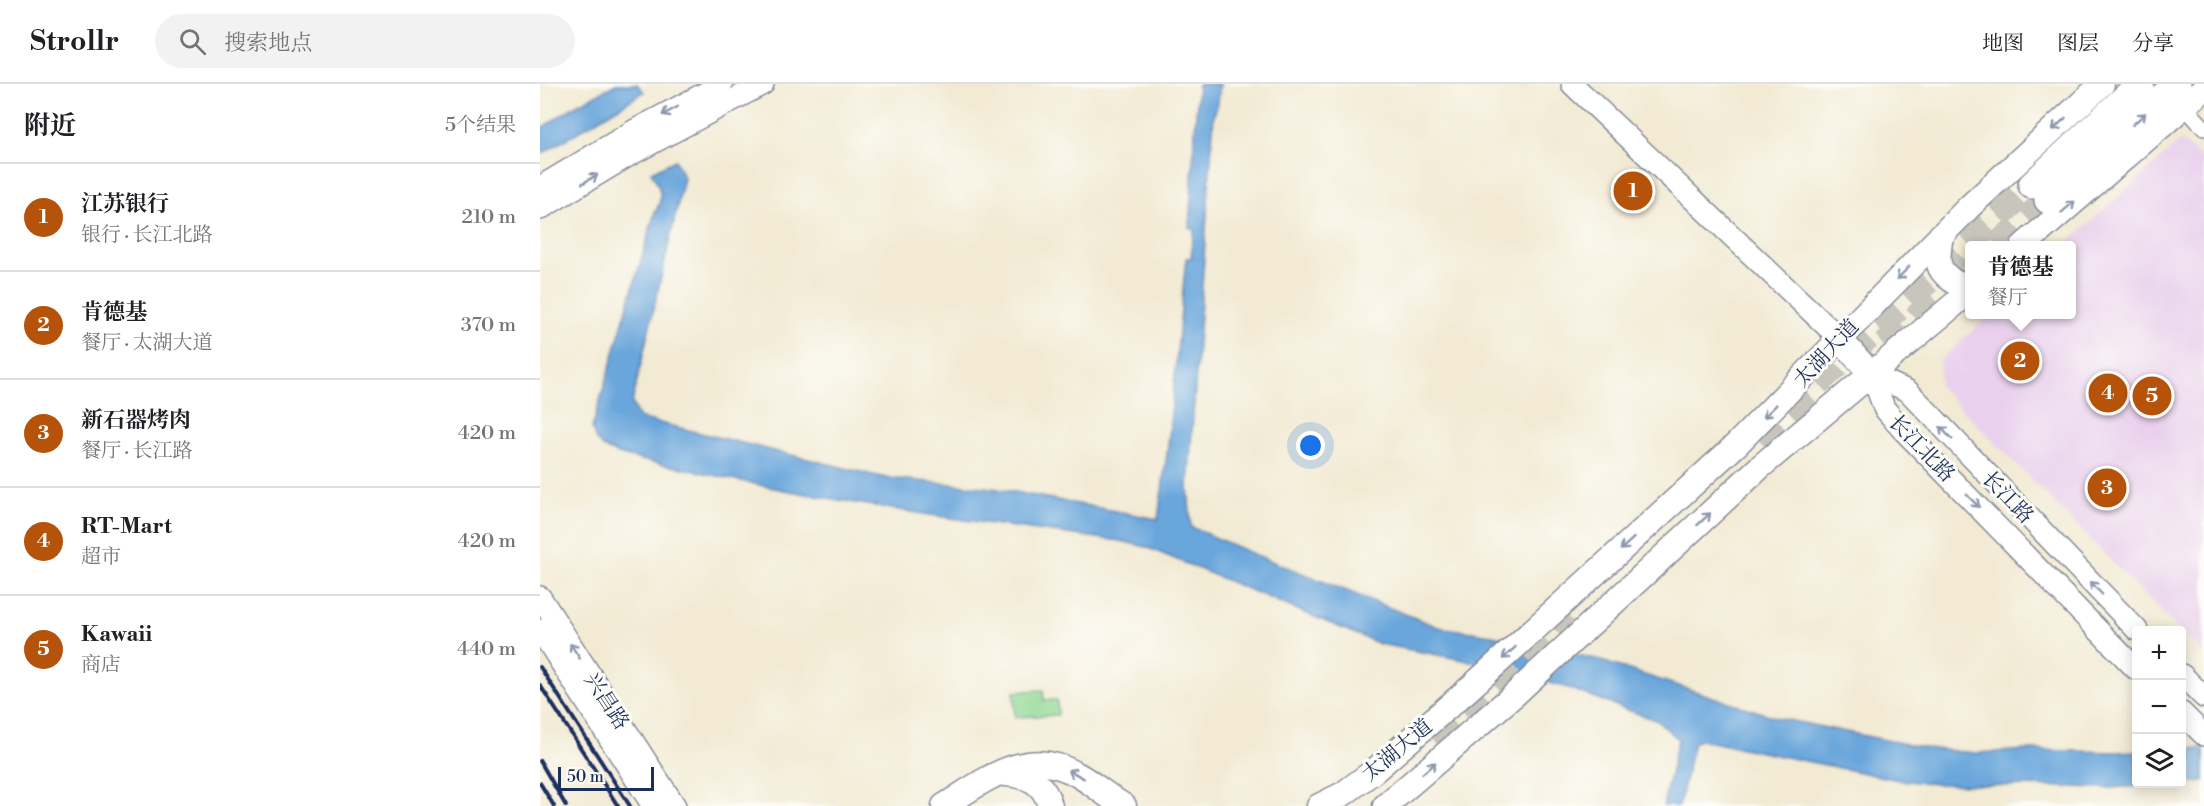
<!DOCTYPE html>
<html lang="zh">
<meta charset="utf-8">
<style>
body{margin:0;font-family:"Libre Bodoni","Noto Serif SC",serif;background:#f2f2f2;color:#202124}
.controls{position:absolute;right:18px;bottom:18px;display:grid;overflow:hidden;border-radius:6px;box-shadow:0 3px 15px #0003}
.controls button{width:54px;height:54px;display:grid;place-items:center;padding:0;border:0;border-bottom:2px solid #e0e0e0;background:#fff;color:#202124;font:30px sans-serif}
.scale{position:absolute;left:18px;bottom:15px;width:96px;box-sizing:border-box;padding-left:6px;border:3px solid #1b2f5e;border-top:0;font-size:16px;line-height:21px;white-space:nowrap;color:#1b2f5e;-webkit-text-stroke:4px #fdfcf7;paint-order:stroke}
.you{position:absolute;left:771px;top:362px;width:21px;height:21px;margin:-15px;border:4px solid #fff;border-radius:50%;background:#1a73e8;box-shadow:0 0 0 9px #1a73e833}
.badge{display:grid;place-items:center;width:39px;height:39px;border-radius:50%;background:#b45309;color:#fff;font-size:20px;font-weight:700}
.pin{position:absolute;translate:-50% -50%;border:3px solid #fff;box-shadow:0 2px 6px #0006}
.popup{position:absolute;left:1425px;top:157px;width:111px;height:78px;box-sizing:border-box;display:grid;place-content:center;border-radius:6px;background:#fff;filter:drop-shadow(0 2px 4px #0005);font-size:20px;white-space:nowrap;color:#757577}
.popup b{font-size:22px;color:#202124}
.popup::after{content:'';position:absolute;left:50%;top:100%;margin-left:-12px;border:12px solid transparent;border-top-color:#fff}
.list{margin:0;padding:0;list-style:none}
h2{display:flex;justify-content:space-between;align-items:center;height:78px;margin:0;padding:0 24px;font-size:26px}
h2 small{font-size:20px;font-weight:400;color:#757577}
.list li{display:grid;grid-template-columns:39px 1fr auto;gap:18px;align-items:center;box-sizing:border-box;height:108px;padding:0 24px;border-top:2px solid #e0e0e0}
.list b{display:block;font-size:22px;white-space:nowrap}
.list p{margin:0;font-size:20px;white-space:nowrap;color:#757577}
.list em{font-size:20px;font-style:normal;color:#757577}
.icon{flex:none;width:33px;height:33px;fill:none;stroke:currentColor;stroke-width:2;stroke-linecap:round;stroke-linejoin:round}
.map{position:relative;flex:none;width:1664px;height:722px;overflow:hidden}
header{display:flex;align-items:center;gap:36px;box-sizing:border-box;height:84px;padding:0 30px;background:#fff;border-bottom:2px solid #e0e0e0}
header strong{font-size:28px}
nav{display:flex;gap:33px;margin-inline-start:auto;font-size:21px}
.search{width:420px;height:54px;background:#f2f2f2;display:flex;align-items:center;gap:15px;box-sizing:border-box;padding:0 21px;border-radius:33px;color:#757577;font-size:22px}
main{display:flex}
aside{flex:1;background:#fff}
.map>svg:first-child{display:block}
.built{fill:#e9d1ed}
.green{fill:#8fd893;stroke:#558478;stroke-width:1.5}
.water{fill:#69a6db;stroke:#426a9c;stroke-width:1.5}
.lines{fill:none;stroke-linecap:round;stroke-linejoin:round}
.highway-tunnel{stroke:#c7c5bc;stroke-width:27;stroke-dasharray:27 14;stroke-linecap:butt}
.street-casing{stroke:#868c98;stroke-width:18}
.secondary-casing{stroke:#868c98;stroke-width:24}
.primary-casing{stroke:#868c98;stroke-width:27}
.highway-casing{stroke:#868c98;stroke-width:30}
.street{stroke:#fff;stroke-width:15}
.secondary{stroke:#fff;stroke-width:21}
.primary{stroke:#fff;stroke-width:24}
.highway{stroke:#fff;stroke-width:27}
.rail{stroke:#1b2f5e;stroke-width:4}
.oneway{stroke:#8d97ae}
.labels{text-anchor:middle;stroke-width:6;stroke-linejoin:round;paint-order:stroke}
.street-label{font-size:21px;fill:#1b2f5e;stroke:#fdfcf7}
</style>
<header>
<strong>Strollr</strong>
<div class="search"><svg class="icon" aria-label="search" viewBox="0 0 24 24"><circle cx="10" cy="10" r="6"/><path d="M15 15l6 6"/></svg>搜索地点</div>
<nav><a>地图</a><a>图层</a><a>分享</a></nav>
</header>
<main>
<aside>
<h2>附近<small>5个结果</small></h2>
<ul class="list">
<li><span class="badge">1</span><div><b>江苏银行</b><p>银行 · 长江北路</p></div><em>210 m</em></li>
<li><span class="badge">2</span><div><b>肯德基</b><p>餐厅 · 太湖大道</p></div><em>370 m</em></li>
<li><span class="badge">3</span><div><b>新石器烤肉</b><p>餐厅 · 长江路</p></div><em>420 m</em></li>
<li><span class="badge">4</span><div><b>RT-Mart</b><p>超市</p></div><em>420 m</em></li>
<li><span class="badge">5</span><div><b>Kawaii</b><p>商店</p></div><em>440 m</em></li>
</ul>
</aside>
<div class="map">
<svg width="1664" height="722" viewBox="0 0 1664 722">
<rect width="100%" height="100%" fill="#fdfcf7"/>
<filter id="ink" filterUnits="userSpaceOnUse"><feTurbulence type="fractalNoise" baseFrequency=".0167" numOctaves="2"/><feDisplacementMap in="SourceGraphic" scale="12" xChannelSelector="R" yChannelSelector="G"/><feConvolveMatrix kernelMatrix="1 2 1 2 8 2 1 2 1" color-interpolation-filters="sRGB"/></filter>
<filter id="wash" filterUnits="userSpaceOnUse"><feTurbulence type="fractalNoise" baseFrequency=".008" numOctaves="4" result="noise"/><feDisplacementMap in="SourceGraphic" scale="24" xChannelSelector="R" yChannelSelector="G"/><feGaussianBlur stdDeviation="1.35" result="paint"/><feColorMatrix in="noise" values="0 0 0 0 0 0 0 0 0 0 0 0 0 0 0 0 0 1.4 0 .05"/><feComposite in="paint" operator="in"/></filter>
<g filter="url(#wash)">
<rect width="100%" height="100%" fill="#f2ead3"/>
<path class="built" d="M1641,56L1664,76V571L1399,302L1400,276L1450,231L1531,230V162L1525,161Z"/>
<path class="green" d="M503,606L504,616H517L518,631L475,633L474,608Z"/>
<g class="water">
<path d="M76,0H97L104,8L0,71V45L35,22Z"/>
<path d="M658,0H680L678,19L674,31L648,403L651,443L711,469L898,543L952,551L1055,575L1238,634L1385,664L1436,669L1487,666L1576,668L1596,667V700H1638L1569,704L1396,700L1359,696L1162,656L1154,658L1139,722H1123L1138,655L1118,637L1025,603L924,576L840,560L606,463L581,457C440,439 299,420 160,388C136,382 82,375 63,363C56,358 54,352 52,344L115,128C125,114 119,100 111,88L135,76L144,94L92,319L99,334L346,394L453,404L618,435L628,362L646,174H651L654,145L649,144Z"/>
<path d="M1664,664V697L1642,699V665Z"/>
</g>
</g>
<g filter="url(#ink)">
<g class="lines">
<g class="highway-tunnel">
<path d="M1457,162L1508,116"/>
<path d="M1314,289L1429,187"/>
<path d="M1217,354L1492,101"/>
<path d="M898,661L1035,539"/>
</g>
<g class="street-casing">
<path id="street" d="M1645,23L1664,44"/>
</g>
<g class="secondary-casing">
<g id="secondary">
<path d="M1032,0L1299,254"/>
<path d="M0,103L95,46L182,0"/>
<path d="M0,125L88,72L223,0"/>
<path d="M1332,291L1344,324L1361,344L1596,585"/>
<path d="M1332,291L1368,307L1597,546"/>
<path d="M0,513L135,722"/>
<path d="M0,546L113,722"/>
<path d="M1642,591L1664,613"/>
<path d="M1642,629L1664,651"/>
</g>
</g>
<g class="primary-casing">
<g id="primary">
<path d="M1401,151C1397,178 1394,186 1419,201L1429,199"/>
<path d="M1483,162L1664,5"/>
<path d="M1299,254L1332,291"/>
<path d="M464,690C486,691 504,697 510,722"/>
<path d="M404,722C447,695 487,661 538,691C554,700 568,713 584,722"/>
<path d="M779,722L803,710L834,687L931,603L1196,361L1429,123L1562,0"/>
<path d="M845,722L974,611L1220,383L1429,208"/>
</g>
</g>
<g class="highway-casing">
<g id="highway">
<path d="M1492,101L1600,0"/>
<path d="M1508,116L1637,0"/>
</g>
</g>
<use href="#street" class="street"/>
<use href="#secondary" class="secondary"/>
<use href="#primary" class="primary"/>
<use href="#highway" class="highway"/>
<g class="rail">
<path d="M0,583L90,722"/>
<path d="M0,601L78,722"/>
<path d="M0,677L26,722"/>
<path d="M0,699L14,722"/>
</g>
</g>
<defs><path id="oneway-shaft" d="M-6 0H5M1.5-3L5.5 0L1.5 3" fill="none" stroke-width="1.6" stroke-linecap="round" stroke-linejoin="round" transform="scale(1.5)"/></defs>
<g class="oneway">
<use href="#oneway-shaft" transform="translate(130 27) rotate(152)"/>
<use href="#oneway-shaft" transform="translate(1599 35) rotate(-42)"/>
<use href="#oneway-shaft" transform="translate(1519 40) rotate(137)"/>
<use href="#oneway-shaft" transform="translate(50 95) rotate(-31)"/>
<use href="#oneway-shaft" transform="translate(1528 123) rotate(-41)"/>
<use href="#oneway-shaft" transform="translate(1363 189) rotate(135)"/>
<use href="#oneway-shaft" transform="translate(1230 327) rotate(135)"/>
<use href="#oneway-shaft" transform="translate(1406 349) rotate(-134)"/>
<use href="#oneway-shaft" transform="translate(1433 417) rotate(45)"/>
<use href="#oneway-shaft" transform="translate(1164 435) rotate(-43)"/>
<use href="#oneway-shaft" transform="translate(1087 460) rotate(138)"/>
<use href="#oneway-shaft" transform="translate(1556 504) rotate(-134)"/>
<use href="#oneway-shaft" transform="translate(35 567) rotate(-123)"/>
<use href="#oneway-shaft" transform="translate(969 569) rotate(138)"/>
<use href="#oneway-shaft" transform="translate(889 684) rotate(-41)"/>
<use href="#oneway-shaft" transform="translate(536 690) rotate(-151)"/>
</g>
</g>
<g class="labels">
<g class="street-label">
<text transform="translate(1286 269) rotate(-47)" y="7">太湖大道</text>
<text transform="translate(1382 364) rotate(46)" y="7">长江北路</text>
<text transform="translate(1468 413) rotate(46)" y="7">长江路</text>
<text transform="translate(67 617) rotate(57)" y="7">兴昌路</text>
<text transform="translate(857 666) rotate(-40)" y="7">太湖大道</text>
</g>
</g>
</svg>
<div class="controls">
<button>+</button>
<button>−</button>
<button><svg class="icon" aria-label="layers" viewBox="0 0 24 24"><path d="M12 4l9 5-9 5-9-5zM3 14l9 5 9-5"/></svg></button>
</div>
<div class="scale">50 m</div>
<div class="you"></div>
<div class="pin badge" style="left:1093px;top:107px">1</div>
<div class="pin badge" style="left:1480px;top:277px">2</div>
<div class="popup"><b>肯德基</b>餐厅</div>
<div class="pin badge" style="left:1567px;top:404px">3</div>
<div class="pin badge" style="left:1568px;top:309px">4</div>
<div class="pin badge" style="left:1612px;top:312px">5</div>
</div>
</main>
